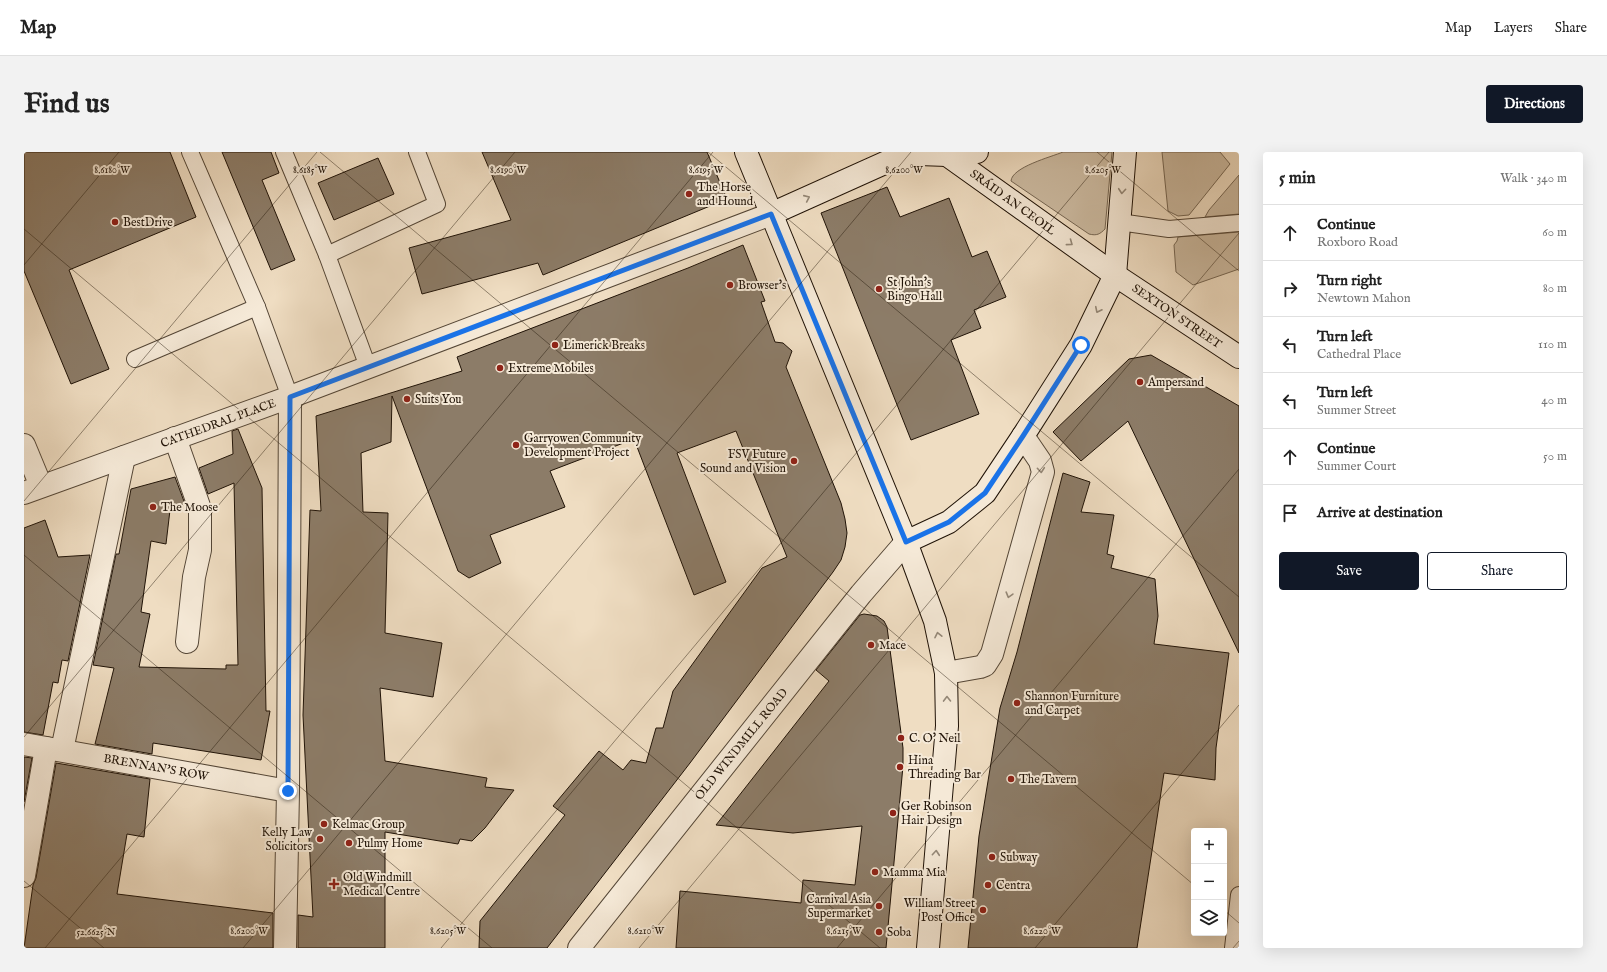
<!DOCTYPE html>
<meta charset="utf-8">
<style>
body{margin:0;font-family:"IM FELL English",serif;background:#f2f2f2;color:#222}
.controls{position:absolute;right:12px;bottom:12px;display:grid;overflow:hidden;border-radius:4px;box-shadow:0 4px 16px #0002}
.controls button{width:36px;height:36px;display:grid;place-items:center;padding:0;border:0;border-bottom:1px solid #e0e0e0;background:#fff;color:#222;font:20px sans-serif}
.stop{position:absolute;width:12px;height:12px;margin:-9px;border:3px solid #1a73e8;border-radius:50%;background:#fff}
.stop.end{background:#1a73e8;border-color:#fff;box-shadow:0 1px 4px #0008}
.list{margin:0;padding:0;list-style:none}
h2{display:flex;justify-content:space-between;align-items:center;height:52px;margin:0;padding:0 16px;font-size:17px}
h2 small{font-size:13px;font-weight:400;color:#767676}
.list li{display:grid;grid-template-columns:26px 1fr auto;gap:12px;align-items:center;box-sizing:border-box;height:56px;padding:0 16px;border-top:1px solid #e0e0e0}
.list b{display:block;font-size:15px;white-space:nowrap}
.list p{margin:0;font-size:13px;white-space:nowrap;color:#767676}
.list em{font-size:13px;font-style:normal;color:#767676}
.actions{display:flex;gap:8px;padding:12px 16px}
.actions a{flex:1;padding:9px 0;border:1px solid #111827;border-radius:4px;text-align:center;font-size:14px;color:#111827}
.actions .main{background:#111827;color:#fff}
.icon{flex:none;width:22px;height:22px;fill:none;stroke:currentColor;stroke-width:2;stroke-linecap:round;stroke-linejoin:round}
.map{position:relative;flex:none;width:1215px;height:796px;overflow:hidden;border-radius:4px}
header{display:flex;align-items:center;gap:24px;box-sizing:border-box;height:56px;padding:0 20px;background:#fff;border-bottom:1px solid #e0e0e0}
header strong{font-size:19px}
nav{display:flex;gap:22px;margin-inline-start:auto;font-size:14px}
.intro{display:flex;align-items:center;justify-content:space-between;box-sizing:border-box;height:96px;padding:0 24px}
h1{margin:0;font-size:28px}
.button{padding:10px 18px;border-radius:4px;background:#111827;color:#fff;font-size:14px;font-weight:700}
main{display:flex;gap:24px;padding:0 24px}
aside{flex:1;background:#fff;border-radius:4px;box-shadow:0 4px 16px #0002}
.map>svg:first-child{display:block}
.green{fill:#ccbba2;stroke:#766754}
.building{fill:#8c7c68;stroke:#201307}
.lines{fill:none;stroke-linecap:round;stroke-linejoin:round}
.lane-casing{stroke:#544636;stroke-width:18}
.street-casing{stroke:#544636;stroke-width:24}
.secondary-casing{stroke:#201307;stroke-width:24}
.lane{stroke:#f5e9d7;stroke-width:16}
.street{stroke:#f5e9d7;stroke-width:22}
.secondary{stroke:#f5e9d7;stroke-width:22}
.oneway{stroke:#958979}
.route{stroke:#1a73e8;stroke-width:5}
.ticks{fill:none;stroke:#201307;stroke-width:1;stroke-opacity:0.45}
.poi-dot{fill:#8f2418;stroke:#f5e9d7;stroke-width:1.5}
.labels{text-anchor:middle;stroke-width:4;stroke-linejoin:round;paint-order:stroke}
.poi-label{font-size:12px;fill:#201307;stroke:#f5e9d7;text-anchor:start}
.street-label{font-size:12px;fill:#201307;stroke:#f5e9d7}
.ticks-label{font-size:10px;text-anchor:middle;fill:#201307;stroke:#f5e9d7;stroke-width:4;stroke-linejoin:round;paint-order:stroke}
</style>
<header>
<strong>Map</strong>
<nav><a>Map</a><a>Layers</a><a>Share</a></nav>
</header>
<div class="intro"><h1>Find us</h1><a class="button">Directions</a></div>
<main>
<div class="map">
<svg width="1215" height="796" viewBox="0 0 1215 796">
<rect width="100%" height="100%" fill="#efddc2"/>
<filter id="stains"><feTurbulence type="fractalNoise" baseFrequency=".005" numOctaves="4"/><feColorMatrix values="0 0 0 0 .2 0 0 0 0 .09 0 0 0 0 .02 0 0 0 .5 -.17"/></filter>
<radialGradient id="worn" r=".72"><stop offset=".6" stop-color="#630" stop-opacity="0"/><stop offset="1" stop-color="#630" stop-opacity=".3"/></radialGradient>
<g class="green">
<path d="M1039,0H1088L1081,77C1076,82 1073,84 1065,82L987,29C988,15 1027,5 1039,0Z"/>
<path d="M1138,0H1196L1206,12L1165,63L1154,64L1144,59Z"/>
<path d="M1215,23V62L1181,65L1185,58Z"/>
<path d="M1215,80V117L1169,133L1152,120L1150,93L1153,89L1154,85Z"/>
</g>
<g class="building">
<path d="M0,0H146L172,65L45,118L85,217L47,232L0,119Z"/>
<path d="M198,0H247L255,21L238,28L271,108L247,118Z"/>
<path d="M458,0H683L703,47L519,123L514,111L398,142L385,96L487,68Z"/>
<path d="M354,6L370,42L310,68L294,31Z"/>
<path d="M863,35L876,65L925,46L948,105L963,99L982,145L950,158L957,176L927,188L955,262L887,288L797,61Z"/>
<path d="M719,93L741,149L737,150L751,190L759,191L768,199L762,215L817,351L821,367L823,381L821,395L817,408L809,420L666,611L523,796H455L456,769L541,663L529,654L575,599L599,618L607,608L622,611L632,576H639L649,539L738,416L763,405L712,279L653,301L702,430L670,443L610,287L526,319L541,355L466,383L477,411L445,426L434,419L368,244L367,290L337,301L339,360L364,361L361,481L418,491L409,545L356,536L361,609L463,626L461,635L490,638L461,676L448,689L436,687L434,692L361,680V796H274V763L289,765L279,563L286,358L297,359L292,264L438,219L433,205L664,116Z"/>
<path d="M1127,203L1215,254V501L1104,269L1057,309L1029,280L1105,207Z"/>
<path d="M214,277L238,336L242,559H246L237,608L129,591L128,602L71,592L90,516L69,513L92,402H95L107,337L151,325L161,352L146,358L142,392L127,389L117,460L126,462L115,515L202,517V513H214L210,331L184,342L175,316L209,302L208,279Z"/>
<path d="M1039,321L1066,330L1057,360L1090,363L1083,402L1090,404L1087,416L1131,427L1134,464L1130,492L1205,501L1192,596L1191,628L1140,621L1113,796H944L955,684L976,556L993,500Z"/>
<path d="M21,368L34,405L66,403L44,509L38,508L34,531L29,530L19,583L0,580V376Z"/>
<path d="M840,462L853,464L860,469L863,475L879,596V614L862,796H652L656,739L777,751L779,728L831,733L838,674L769,681L692,673L805,529L792,518L836,463Z"/>
<path d="M0,605L8,606L0,650Z"/>
<path d="M32,611L126,627L120,685L103,682L93,742L249,761V796H0L9,733L12,726Z"/>
</g>
<g class="lines">
<g class="lane-casing">
<g id="lane">
<path d="M166,0L233,155L266,245"/>
<path d="M260,0L303,103L344,215"/>
<path d="M1095,70L1145,77L1215,71"/>
<path d="M303,103L413,52L393,0"/>
<path d="M111,207L233,155"/>
<path d="M1209,796L1215,743"/>
</g>
</g>
<g class="street-casing">
<g id="street">
<path d="M151,286L176,357V398L170,425L163,490"/>
<path d="M0,293L17,334"/>
<path d="M0,341L266,245L747,62"/>
<path d="M922,521L956,515L961,513L968,502L1019,320L1016,309L999,284"/>
<path d="M0,592L264,639"/>
<path d="M38,598L100,305"/>
<path d="M0,724L22,596"/>
<path d="M261,796L264,639L266,245"/>
<path d="M555,796L837,442L882,390"/>
</g>
</g>
<g class="secondary-casing">
<g id="secondary">
<path d="M722,0L882,390L911,469L922,521L923,574L904,796"/>
<path d="M923,3L1091,123L1215,205"/>
<path d="M747,62L865,9L895,2L923,3L953,0"/>
<path d="M882,390L925,370L961,341L999,284L1057,193L1091,123L1101,0"/>
</g>
</g>
<use href="#lane" class="lane"/>
<use href="#street" class="street"/>
<use href="#secondary" class="secondary"/>
</g>
<defs><path id="oneway-chevron" d="M-2-3.5L2.5 0L-2 3.5" fill="none" stroke-width="1.6" stroke-linecap="round" stroke-linejoin="round"/></defs>
<g class="oneway">
<use href="#oneway-chevron" transform="translate(1098 39) rotate(95)"/>
<use href="#oneway-chevron" transform="translate(783 46) rotate(-24)"/>
<use href="#oneway-chevron" transform="translate(1046 91) rotate(36)"/>
<use href="#oneway-chevron" transform="translate(1074 158) rotate(116)"/>
<use href="#oneway-chevron" transform="translate(1017 318) rotate(85)"/>
<use href="#oneway-chevron" transform="translate(985 443) rotate(106)"/>
<use href="#oneway-chevron" transform="translate(914 483) rotate(-102)"/>
<use href="#oneway-chevron" transform="translate(923 547) rotate(-91)"/>
<use href="#oneway-chevron" transform="translate(912 701) rotate(-85)"/>
</g>
<g class="lines">
<path class="route" d="M264,639L266,245L747,62L882,390L925,370L961,341L999,284L1057,193"/>
</g>
<path class="ticks" d="M296,0L1170,733M684,0L1215,445M1073,0L1215,119M0,77L856,796M0,113L95,0M0,349L293,0M0,403L468,796M0,585L491,0M0,729L80,796M1200,758L1215,771M21,796L689,0M219,796L887,0M417,796L1085,0M615,796L1215,81M813,796L1215,317M1011,796L1215,553M1209,796L1215,789"/>
<g class="poi-dot">
<circle cx="665" cy="42" r="4"/>
<circle cx="91" cy="70" r="4"/>
<circle cx="706" cy="133" r="4"/>
<circle cx="855" cy="137" r="4"/>
<circle cx="531" cy="193" r="4"/>
<circle cx="476" cy="216" r="4"/>
<circle cx="1116" cy="230" r="4"/>
<circle cx="383" cy="247" r="4"/>
<circle cx="492" cy="293" r="4"/>
<circle cx="770" cy="309" r="4"/>
<circle cx="129" cy="355" r="4"/>
<circle cx="847" cy="493" r="4"/>
<circle cx="993" cy="551" r="4"/>
<circle cx="877" cy="586" r="4"/>
<circle cx="876" cy="615" r="4"/>
<circle cx="987" cy="627" r="4"/>
<circle cx="869" cy="661" r="4"/>
<circle cx="300" cy="672" r="4"/>
<circle cx="296" cy="687" r="4"/>
<circle cx="325" cy="691" r="4"/>
<circle cx="968" cy="705" r="4"/>
<circle cx="851" cy="720" r="4"/>
<path d="M308 726h4v4h4v4h-4v4h-4v-4h-4v-4h4z"/>
<circle cx="964" cy="733" r="4"/>
<circle cx="855" cy="754" r="4"/>
<circle cx="959" cy="758" r="4"/>
<circle cx="855" cy="780" r="4"/>
</g>
<g class="labels">
<g class="poi-label">
<text x="673" y="39">The Horse<tspan x="673" dy="14">and Hound</tspan></text>
<text x="99" y="74">BestDrive</text>
<text x="863" y="134">St John's<tspan x="863" dy="14">Bingo Hall</tspan></text>
<text x="714" y="137">Browser's</text>
<text x="539" y="197">Limerick Breaks</text>
<text x="484" y="220">Extreme Mobiles</text>
<text x="1124" y="234">Ampersand</text>
<text x="391" y="251">Suits You</text>
<text x="500" y="290">Garryowen Community<tspan x="500" dy="14">Development Project</tspan></text>
<text x="762" y="306" text-anchor="end">FSV Future<tspan x="762" dy="14">Sound and Vision</tspan></text>
<text x="137" y="359">The Moose</text>
<text x="855" y="497">Mace</text>
<text x="1001" y="548">Shannon Furniture<tspan x="1001" dy="14">and Carpet</tspan></text>
<text x="885" y="590">C. O' Neil</text>
<text x="884" y="612">Hina<tspan x="884" dy="14">Threading Bar</tspan></text>
<text x="995" y="631">The Tavern</text>
<text x="877" y="658">Ger Robinson<tspan x="877" dy="14">Hair Design</tspan></text>
<text x="308" y="676">Kelmac Group</text>
<text x="288" y="684" text-anchor="end">Kelly Law<tspan x="288" dy="14">Solicitors</tspan></text>
<text x="333" y="695">Pulmy Home</text>
<text x="976" y="709">Subway</text>
<text x="859" y="724">Mamma Mia</text>
<text x="319" y="729">Old Windmill<tspan x="319" dy="14">Medical Centre</tspan></text>
<text x="972" y="737">Centra</text>
<text x="847" y="751" text-anchor="end">Carnival Asia<tspan x="847" dy="14">Supermarket</tspan></text>
<text x="951" y="755" text-anchor="end">William Street<tspan x="951" dy="14">Post Office</tspan></text>
<text x="863" y="784">Soba</text>
</g>
<g class="street-label">
<text transform="translate(989 50) rotate(36)" y="4">SRÁID AN CEOIL</text>
<text transform="translate(1153 164) rotate(34)" y="4">SEXTON STREET</text>
<text transform="translate(194 271) rotate(-20)" y="4">CATHEDRAL PLACE</text>
<text transform="translate(717 592) rotate(-51)" y="4">OLD WINDMILL ROAD</text>
<text transform="translate(132 615) rotate(10)" y="4">BRENNAN'S ROW</text>
</g>
</g>
<g class="ticks-label">
<text x="88" y="21">8.6180°W</text>
<text x="286" y="21">8.6185°W</text>
<text x="484" y="21">8.6190°W</text>
<text x="682" y="21">8.6195°W</text>
<text x="880" y="21">8.6200°W</text>
<text x="1079" y="21">8.6205°W</text>
<text x="225" y="782">8.6200°W</text>
<text x="424" y="782">8.6205°W</text>
<text x="622" y="782">8.6210°W</text>
<text x="820" y="782">8.6215°W</text>
<text x="1018" y="782">8.6220°W</text>
<text x="72" y="783">52.6625°N</text>
</g>
<rect width="100%" height="100%" filter="url(#stains)"/>
<rect width="100%" height="100%" fill="url(#worn)"/>
</svg>
<div class="controls">
<button>+</button>
<button>−</button>
<button><svg class="icon" aria-label="layers" viewBox="0 0 24 24"><path d="M12 4l9 5-9 5-9-5zM3 14l9 5 9-5"/></svg></button>
</div>
<div class="stop" style="left:1057px;top:193px"></div>
<div class="stop end" style="left:264px;top:639px"></div>
</div>
<aside>
<h2>5 min<small>Walk · 340 m</small></h2>
<ul class="list">
<li><svg class="icon" aria-label="ahead" viewBox="0 0 24 24"><path d="M12 20V5M6 11l6-6 6 6"/></svg><div><b>Continue</b><p>Roxboro Road</p></div><em>60 m</em></li>
<li><svg class="icon" aria-label="right" viewBox="0 0 24 24"><path d="M7 20v-9h11M14 6l5 5-5 5"/></svg><div><b>Turn right</b><p>Newtown Mahon</p></div><em>80 m</em></li>
<li><svg class="icon" aria-label="left" viewBox="0 0 24 24"><path d="M17 20v-9H6M10 6l-5 5 5 5"/></svg><div><b>Turn left</b><p>Cathedral Place</p></div><em>110 m</em></li>
<li><svg class="icon" aria-label="left" viewBox="0 0 24 24"><path d="M17 20v-9H6M10 6l-5 5 5 5"/></svg><div><b>Turn left</b><p>Summer Street</p></div><em>40 m</em></li>
<li><svg class="icon" aria-label="ahead" viewBox="0 0 24 24"><path d="M12 20V5M6 11l6-6 6 6"/></svg><div><b>Continue</b><p>Summer Court</p></div><em>50 m</em></li>
<li><svg class="icon" aria-label="arrive" viewBox="0 0 24 24"><path d="M6 21V4h12l-3 4 3 4H6"/></svg><div><b>Arrive at destination</b></div></li>
</ul>
<div class="actions"><a class="main">Save</a><a>Share</a></div>
</aside>
</main>
